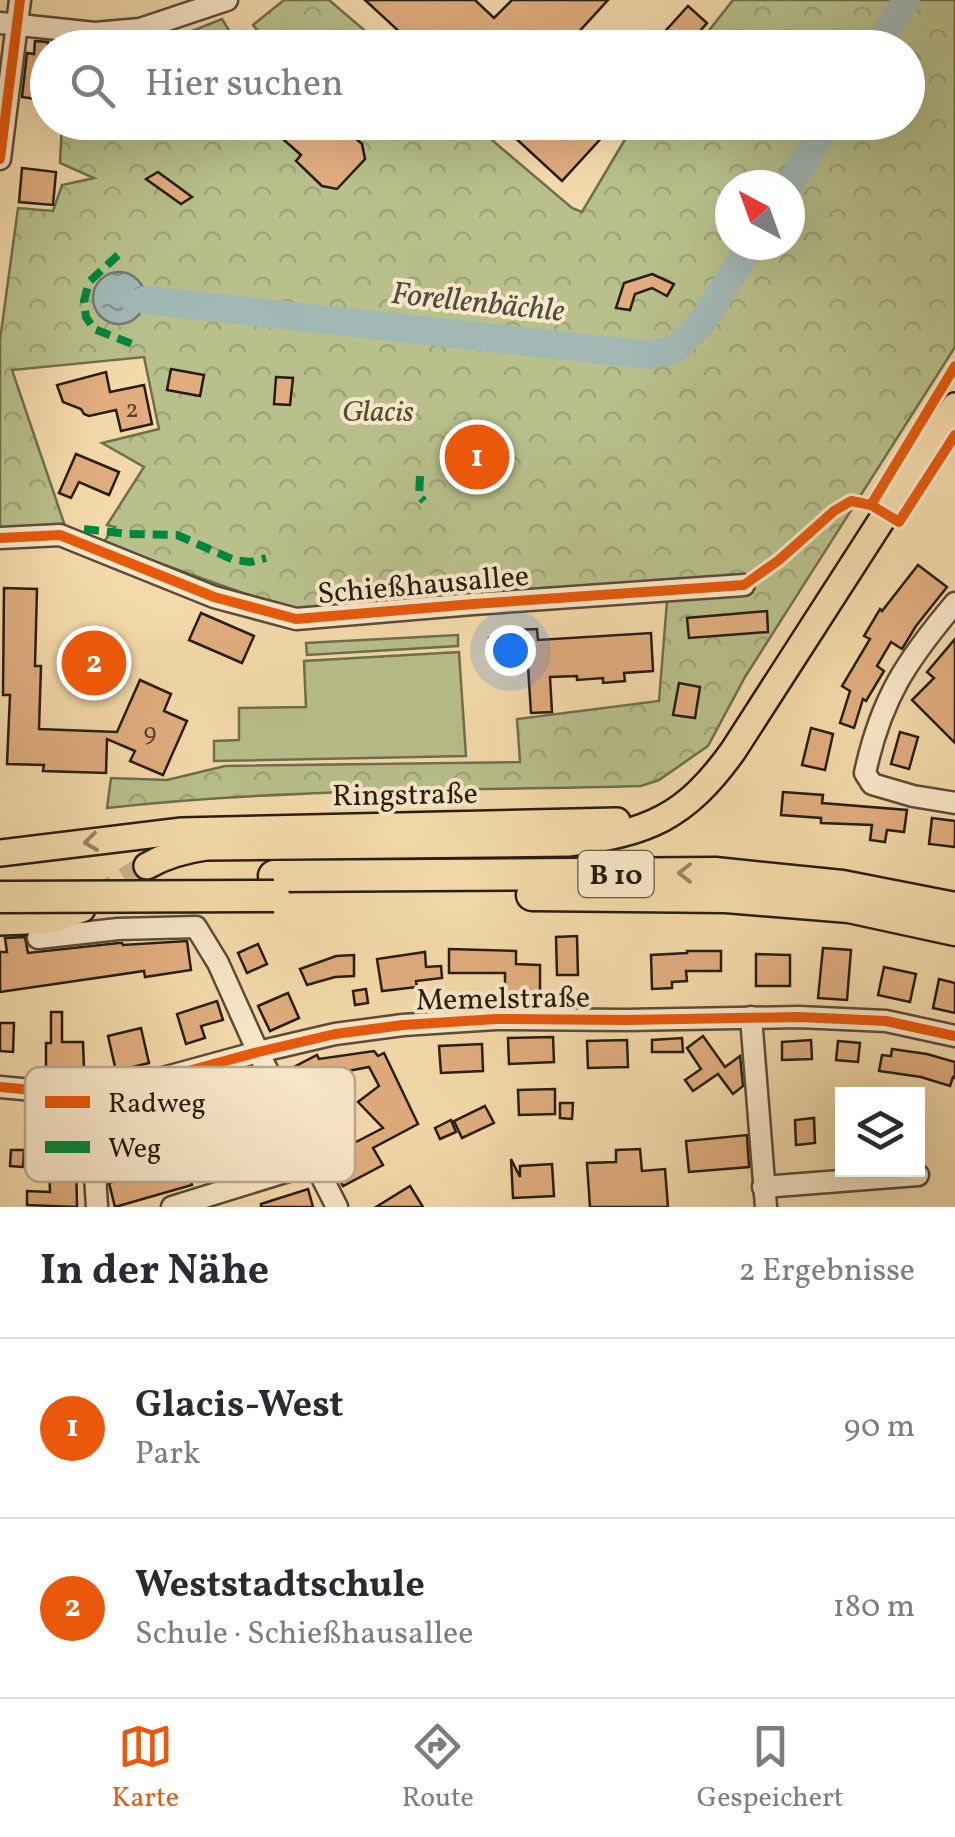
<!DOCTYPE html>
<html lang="de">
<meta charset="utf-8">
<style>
body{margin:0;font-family:Vollkorn,serif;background:#f2f2f3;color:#2b2b33}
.controls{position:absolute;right:30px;bottom:30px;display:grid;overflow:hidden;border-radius:0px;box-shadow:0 10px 40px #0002}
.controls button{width:90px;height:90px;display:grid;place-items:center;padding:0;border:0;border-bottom:2px solid #e1e1e2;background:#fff;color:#2b2b33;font:50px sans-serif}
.compass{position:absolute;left:715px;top:170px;width:90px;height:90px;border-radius:50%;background:#fff;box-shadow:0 10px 40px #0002;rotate:319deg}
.you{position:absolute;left:510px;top:650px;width:35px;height:35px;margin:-25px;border:8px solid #fff;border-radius:50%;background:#1a73e8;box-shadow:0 0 0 15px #1a73e833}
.badge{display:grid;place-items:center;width:65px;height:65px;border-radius:50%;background:#ea580c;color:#fff;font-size:32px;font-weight:700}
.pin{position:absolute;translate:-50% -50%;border:5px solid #fff;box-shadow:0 2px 10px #0006}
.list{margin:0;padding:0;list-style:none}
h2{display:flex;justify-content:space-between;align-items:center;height:130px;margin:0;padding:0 40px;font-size:42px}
h2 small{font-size:32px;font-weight:400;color:#7c7c81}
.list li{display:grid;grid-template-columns:65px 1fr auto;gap:30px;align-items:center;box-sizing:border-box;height:180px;padding:0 40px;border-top:2px solid #e1e1e2}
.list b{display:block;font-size:38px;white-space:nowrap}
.list p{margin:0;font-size:32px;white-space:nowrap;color:#7c7c81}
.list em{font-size:32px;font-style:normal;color:#7c7c81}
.icon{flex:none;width:55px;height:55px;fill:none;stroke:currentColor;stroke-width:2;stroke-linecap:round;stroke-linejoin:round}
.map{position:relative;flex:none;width:955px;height:1207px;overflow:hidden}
.search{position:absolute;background:#fff;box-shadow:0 10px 40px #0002;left:30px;right:30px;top:30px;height:110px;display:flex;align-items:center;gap:25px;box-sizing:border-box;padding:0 35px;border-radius:55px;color:#7c7c81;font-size:38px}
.sheet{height:490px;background:#fff}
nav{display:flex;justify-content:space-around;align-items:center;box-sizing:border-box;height:140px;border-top:2px solid #e1e1e2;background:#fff;font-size:28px;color:#7c7c81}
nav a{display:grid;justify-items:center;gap:5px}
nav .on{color:#ea580c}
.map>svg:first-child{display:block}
.green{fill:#b8c08b;stroke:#6f6e4e;stroke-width:2.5}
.forest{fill:url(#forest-crowns);stroke:#6f6e4e;stroke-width:2.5;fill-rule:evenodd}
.water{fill:url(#water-ripples);stroke:#707a74;stroke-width:2.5}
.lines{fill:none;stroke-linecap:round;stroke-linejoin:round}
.river{stroke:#a1b8b5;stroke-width:28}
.building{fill:#e1ad7e;stroke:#261d12;stroke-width:2.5}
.major-tunnel{stroke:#cbb48c;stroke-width:25;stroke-dasharray:25 12;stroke-linecap:butt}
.minor-casing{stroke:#5a4c38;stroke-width:25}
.major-casing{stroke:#261d12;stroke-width:30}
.highway-casing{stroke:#261d12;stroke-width:35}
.minor{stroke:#f8e7c8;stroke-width:20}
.major{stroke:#f4daaa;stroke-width:25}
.highway{stroke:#f4daaa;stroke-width:30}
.highway-bridge-casing{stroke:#261d12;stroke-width:35;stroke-linecap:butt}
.highway-bridge{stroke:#f4daaa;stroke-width:30}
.quiet{stroke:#00873e;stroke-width:8;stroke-dasharray:15 8;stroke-linecap:butt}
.cycleway-casing{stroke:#f8e7c8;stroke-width:16}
.cycleway{stroke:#e8590c;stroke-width:10}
.oneway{stroke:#978566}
.labels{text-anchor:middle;stroke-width:8;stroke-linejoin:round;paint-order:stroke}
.number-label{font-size:25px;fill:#55412d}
.shield{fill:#f8e7c8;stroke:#655a49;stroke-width:2.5}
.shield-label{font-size:28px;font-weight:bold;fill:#261d12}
.park-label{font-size:30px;font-style:italic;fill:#524e36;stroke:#f8e7c8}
.street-label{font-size:30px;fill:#261d12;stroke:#f8e7c8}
.water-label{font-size:32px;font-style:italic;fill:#4b4c43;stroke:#f8e7c8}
.key{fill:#f8e7c8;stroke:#b9aa91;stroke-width:2.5}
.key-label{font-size:28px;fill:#261d12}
</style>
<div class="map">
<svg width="955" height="1207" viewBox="0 0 955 1207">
<defs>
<pattern id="forest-crowns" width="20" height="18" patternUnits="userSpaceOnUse" patternTransform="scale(2.5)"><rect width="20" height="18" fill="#b8c08b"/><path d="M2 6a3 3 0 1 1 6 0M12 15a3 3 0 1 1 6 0" fill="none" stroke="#9ea577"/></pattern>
<pattern id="water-ripples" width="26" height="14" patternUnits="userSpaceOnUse" patternTransform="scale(2.5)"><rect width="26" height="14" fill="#a1b8b5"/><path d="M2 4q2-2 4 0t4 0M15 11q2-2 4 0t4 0" fill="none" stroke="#839592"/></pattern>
</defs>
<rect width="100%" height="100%" fill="#f4daaa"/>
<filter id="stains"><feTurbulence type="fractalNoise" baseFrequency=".002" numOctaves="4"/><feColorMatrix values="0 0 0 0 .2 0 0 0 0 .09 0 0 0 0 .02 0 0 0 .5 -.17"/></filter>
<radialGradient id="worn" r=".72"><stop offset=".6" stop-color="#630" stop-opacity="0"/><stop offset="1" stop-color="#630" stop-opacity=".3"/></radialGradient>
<g class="green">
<path d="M222,19L230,32L205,47H152Z"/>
<path d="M458,635V646L307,655L306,643Z"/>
<path d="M459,652L466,756L214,761V741L239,740V708L306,707L304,661Z"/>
</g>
<g class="forest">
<path d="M284,0H329L384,47H271L253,25Z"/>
<path d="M733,0H955V347L745,677L708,746L659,780L641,786C463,791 284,788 107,808L111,778L167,780L225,766L520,762L517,719L659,701L667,601L296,612L103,543L115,527L107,525L144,467L102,443L159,429L144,357L12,370L64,523L45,532L0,527V340L18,208L53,211L62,185L94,178L60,163L62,123H472L572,208L582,212L627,136L637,123L908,122V48L696,47ZM730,185H790V245H730Z"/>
<path d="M66,36L130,38L133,47H152L66,48Z"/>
</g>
<circle class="water" cx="119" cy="298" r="26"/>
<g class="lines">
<g class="river">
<path d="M876,48L906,0"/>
<path d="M789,185L828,122"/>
<path d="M145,300L648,355L674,350L700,325L751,245"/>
</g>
</g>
<g class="building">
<path d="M365,0H475L494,18L512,0H608L564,48H417Z"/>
<path d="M688,6L707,23L685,48H650Z"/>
<path d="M35,41L48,42V101L22,97L27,53L34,54Z"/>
<path d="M286,122H337L362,144L365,159L337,189L322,186L296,161L301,155L276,133Z"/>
<path d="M498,122H547L565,139L580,122H616L562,181Z"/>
<path d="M22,168L56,172L53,205L19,202Z"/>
<path d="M158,172L192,197L181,204L146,179Z"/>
<path d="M652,274L674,284L667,296L652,288L635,294L630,310L616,308L624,283Z"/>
<path d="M171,369L204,375L200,396L167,390Z"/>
<path d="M106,372L110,392L144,385L152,424L121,431L116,410L89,416L84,414L81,409L63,402L57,385Z"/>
<path d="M276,377L293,378L290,405L274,404Z"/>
<path d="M76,454L119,472L109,495L79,482L71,498L59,493Z"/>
<path d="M918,565L947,587L916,626L902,649L891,642L877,666L884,671L866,701L863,699L854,728L840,723L850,691L842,686L870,639L864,636L880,609L882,611Z"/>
<path d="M4,588L37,589L35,666H41L39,729L117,732L140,680L171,694L164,711L187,721L163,775L130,761L135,751L107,739L106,773L43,771L44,765L7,764L10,695H3Z"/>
<path d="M767,611L768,632L689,638L687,618Z"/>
<path d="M201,613L254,636L242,663L189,640Z"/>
<path d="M537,629L538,640L651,633L653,671L624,673L625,681L603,683V678L577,680V676L550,677L552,712L531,713L528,666L495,668V658L490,659L489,638L514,637V630Z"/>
<path d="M955,639V743L912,700L934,678L927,672Z"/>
<path d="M679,683L700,687L695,718L673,715Z"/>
<path d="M811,728L833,734L825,770L802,765Z"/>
<path d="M900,732L918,737L909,769L891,764Z"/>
<path d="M783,792L823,795L822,803L907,810L904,832L887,830L885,842L870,840L872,825L821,823V818L781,815Z"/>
<path d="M932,818L955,821V847L929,844Z"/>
<path d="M577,936L578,975H557L556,937Z"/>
<path d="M25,937L28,953L119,943H122L123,945L187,941L191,970L145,977L144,971L0,992V952H7L5,938Z"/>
<path d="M258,944L267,964L247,973L238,953Z"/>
<path d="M823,948L851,950L847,1000L818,998Z"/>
<path d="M449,949L516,951V964L540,965V993H505V973H449Z"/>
<path d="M687,951H721V971H686L687,981L672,982V988L652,989L651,955L687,953Z"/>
<path d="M425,952L426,967L441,966L442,978L416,981L417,987L382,991L377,959Z"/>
<path d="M756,954L790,955V986H756Z"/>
<path d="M354,955V976L335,977L307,985L300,969L336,956Z"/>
<path d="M884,967L916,974L910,1002L878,995Z"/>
<path d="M939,979L955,983V1013L933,1008Z"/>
<path d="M366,989L368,1003L355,1005L353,991Z"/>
<path d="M288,993L299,1018L270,1031L258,1006Z"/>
<path d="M217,1001L223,1020L201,1026L205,1038L186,1044L177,1014Z"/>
<path d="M51,1012H62V1042H83L84,1069L46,1070V1043H51Z"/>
<path d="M0,1023H14L13,1052L0,1051Z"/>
<path d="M141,1028L149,1063L116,1071L108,1036Z"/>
<path d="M703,1036L725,1067L740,1056L743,1086L733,1094L718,1074L693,1091L685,1080L701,1069L687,1048Z"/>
<path d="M553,1037L554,1062L509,1064L508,1038Z"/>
<path d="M682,1038L683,1052H652V1040Z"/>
<path d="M627,1040L628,1067L588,1068L587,1041Z"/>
<path d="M811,1040L812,1059L782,1060V1042Z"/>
<path d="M838,1041L860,1043L858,1062L836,1060Z"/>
<path d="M482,1044L483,1071L441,1073L439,1046Z"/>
<path d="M892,1049L927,1054L955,1062V1078L953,1077L950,1086L921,1077L879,1071L882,1055L891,1056Z"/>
<path d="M374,1051L378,1056L384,1053L418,1124L373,1148L383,1165L343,1186L327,1157L383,1128L358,1102L379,1086L369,1067L327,1075L332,1086L304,1099L290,1069L317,1055L319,1059Z"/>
<path d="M555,1089V1114L519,1115L518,1090Z"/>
<path d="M560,1103H573L572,1119L560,1118Z"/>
<path d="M42,1105L75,1108L77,1207L27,1205V1191L50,1192L48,1134H44Z"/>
<path d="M485,1106L494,1123L462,1138L454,1121Z"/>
<path d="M814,1118L815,1143L796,1145L795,1120Z"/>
<path d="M451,1120L456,1132L440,1139L435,1128Z"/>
<path d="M747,1135L749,1167L689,1172L686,1141Z"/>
<path d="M640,1149L642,1171L665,1169L668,1207H590L587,1163L616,1162V1150Z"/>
<path d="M11,1150H24L23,1167L10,1166Z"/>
<path d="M511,1159L520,1177V1166L552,1164L554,1196L513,1198Z"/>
<path d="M185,1161L192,1185L115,1207L109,1183Z"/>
<path d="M410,1186L423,1207H376Z"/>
<path d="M308,1189L313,1207H261V1204Z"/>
</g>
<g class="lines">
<path class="major-tunnel" d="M94,900L147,866"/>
<g class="minor-casing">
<g id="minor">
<path d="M0,23L95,33L140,29L227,0"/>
<path d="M0,159L20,0"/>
<path d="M0,538L60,535L214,597L296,619L473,604L744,585"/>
<path d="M955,603C907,660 881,698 865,773L872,784L913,796L955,803"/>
<path d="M38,938L118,929L196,927L218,963L258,1052L337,1207"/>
<path d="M751,1017L766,1207"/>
<path d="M0,1087L97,1096L258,1052L335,1034L403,1025L496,1019L626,1020L799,1017L886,1021L955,1036"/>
<path d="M763,1187L918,1175"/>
<path d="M97,1207L94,1159L97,1096"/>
<path d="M172,1207L314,1163"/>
</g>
</g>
<g class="major-casing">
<g id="major">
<path d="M0,853L182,831L617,821"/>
<path d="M147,866C166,855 184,850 206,847L568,843C648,833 685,818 733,751L955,406"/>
<path d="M0,922L52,920L82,909"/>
</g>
</g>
<g class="highway-casing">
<g id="highway">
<path d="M274,876L715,873L842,886L955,908"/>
<path d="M532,895L726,897L849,907L955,930"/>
</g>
</g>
<use href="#minor" class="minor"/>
<use href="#major" class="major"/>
<use href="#highway" class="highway"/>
<g class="highway-bridge-casing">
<path id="highway-bridge" d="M0,897L274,896"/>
</g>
<use href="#highway-bridge" class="highway-bridge"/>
<g class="quiet">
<path d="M118,255L89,282L84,301L86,317L94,329L135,345"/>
<path d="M420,476L419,496L424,501"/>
<path d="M84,529L129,534L177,535L234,560L251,562L266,558"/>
</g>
<g class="cycleway-casing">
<g id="cycleway">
<path d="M0,159L20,0"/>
<path d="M871,505L955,366"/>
<path d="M0,538L60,535L214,597L296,619L473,604L744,585L779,560L834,511L851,501L871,505L899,522L955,435"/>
<path d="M0,1087L97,1096L258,1052L335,1034L403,1025L496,1019L626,1020L799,1017L886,1021L955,1036"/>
</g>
</g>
<use href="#cycleway" class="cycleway"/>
</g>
<defs><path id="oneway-chevron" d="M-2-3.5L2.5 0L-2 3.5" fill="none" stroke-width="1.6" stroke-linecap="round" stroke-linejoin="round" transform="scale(2.5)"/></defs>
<g class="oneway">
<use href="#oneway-chevron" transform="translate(91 842) rotate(173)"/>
<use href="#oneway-chevron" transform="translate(685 873) rotate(180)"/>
</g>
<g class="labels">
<g class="number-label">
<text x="132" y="417">2</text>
<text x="150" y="740">9</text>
</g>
<rect class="shield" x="578.5" y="851" width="75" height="46" rx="8"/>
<g class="shield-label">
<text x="616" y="884">B 10</text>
</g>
<g class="park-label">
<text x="378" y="421">Glacis</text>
</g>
<g class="street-label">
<text transform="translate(423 584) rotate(-5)" y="10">Schießhausallee</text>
<text transform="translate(405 794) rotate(-1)" y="10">Ringstraße</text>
<text transform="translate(503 998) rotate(-1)" y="10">Memelstraße</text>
</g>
<g class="water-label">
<text transform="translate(478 301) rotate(6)" y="11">Forellenbächle</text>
</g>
</g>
<rect x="25" y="1067" width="330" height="115" rx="15" class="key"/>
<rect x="45" y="1096" width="45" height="12" fill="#e8590c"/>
<rect x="45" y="1141" width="45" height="12" fill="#00873e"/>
<g class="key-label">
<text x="108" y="1112">Radweg</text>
<text x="108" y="1157">Weg</text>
</g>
<rect width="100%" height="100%" filter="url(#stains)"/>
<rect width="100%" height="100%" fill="url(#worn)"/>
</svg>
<div class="controls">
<button><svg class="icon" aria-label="layers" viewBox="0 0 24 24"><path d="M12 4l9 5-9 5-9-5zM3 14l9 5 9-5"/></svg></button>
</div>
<svg class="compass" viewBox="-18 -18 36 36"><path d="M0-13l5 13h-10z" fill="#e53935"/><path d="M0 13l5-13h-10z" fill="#7c7c81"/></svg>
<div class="you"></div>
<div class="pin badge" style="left:477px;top:457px">1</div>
<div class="pin badge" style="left:94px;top:663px">2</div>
<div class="search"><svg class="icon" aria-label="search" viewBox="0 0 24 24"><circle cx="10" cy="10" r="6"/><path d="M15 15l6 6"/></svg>Hier suchen</div>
</div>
<section class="sheet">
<h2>In der Nähe<small>2 Ergebnisse</small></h2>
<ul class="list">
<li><span class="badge">1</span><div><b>Glacis-West</b><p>Park</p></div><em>90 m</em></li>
<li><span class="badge">2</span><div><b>Weststadtschule</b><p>Schule · Schießhausallee</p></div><em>180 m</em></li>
</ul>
</section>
<nav>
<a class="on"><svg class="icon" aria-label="map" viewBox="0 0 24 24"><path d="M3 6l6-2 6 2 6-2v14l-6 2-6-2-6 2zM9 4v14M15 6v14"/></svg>Karte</a>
<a><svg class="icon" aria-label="directions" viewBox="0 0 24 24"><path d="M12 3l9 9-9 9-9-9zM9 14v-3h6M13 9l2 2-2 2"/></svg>Route</a>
<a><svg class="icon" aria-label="saved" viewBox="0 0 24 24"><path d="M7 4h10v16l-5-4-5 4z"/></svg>Gespeichert</a>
</nav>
